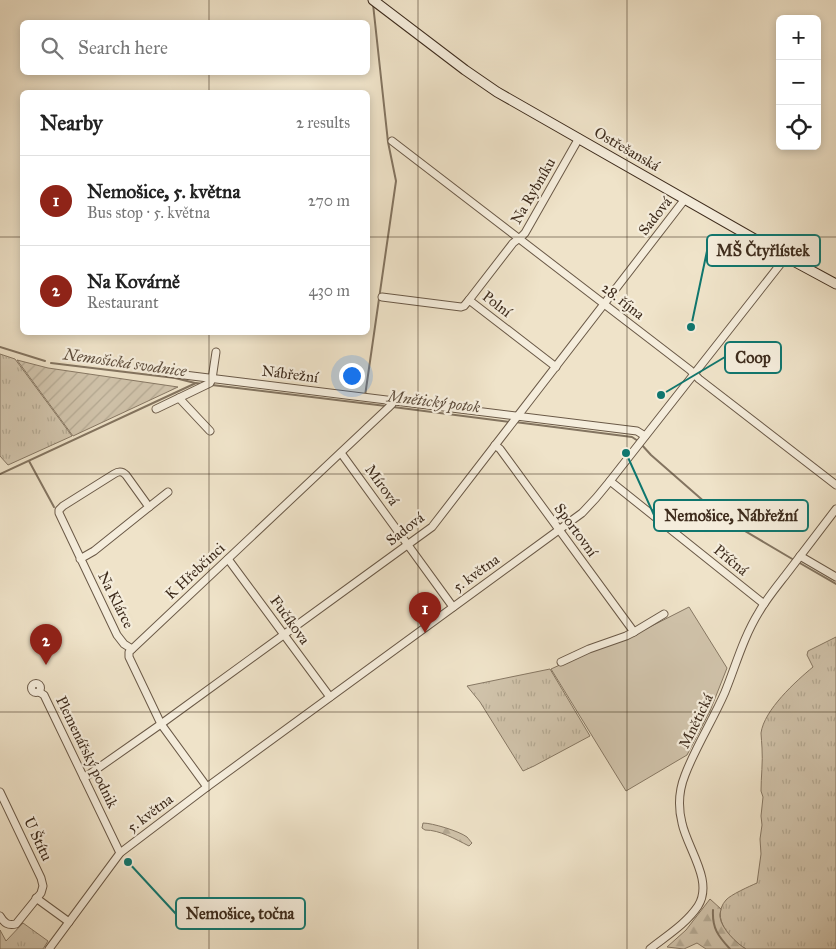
<!DOCTYPE html>
<meta charset="utf-8">
<style>
body{margin:0;font-family:"IM FELL Great Primer",serif;background:#f6f6f6;color:#222}
.controls{position:absolute;right:15px;top:15px;display:grid;overflow:hidden;border-radius:8px;box-shadow:0 2px 8px #0003}
.controls button{width:45px;height:45px;display:grid;place-items:center;padding:0;border:0;border-bottom:1px solid #e0e0e0;background:#fff;color:#222;font:25px sans-serif}
.you{position:absolute;left:351px;top:375px;width:18px;height:18px;margin:-12px;border:4px solid #fff;border-radius:50%;background:#1a73e8;box-shadow:0 0 0 8px #1a73e833}
.badge{display:grid;place-items:center;width:32px;height:32px;border-radius:50%;background:#8f2418;color:#fff;font-size:16px;font-weight:700}
.pin{position:absolute;translate:-50% -41px;filter:drop-shadow(0 1px 2px #0008)}
.pin::after{content:'';position:absolute;top:26px;width:18px;height:15px;background:inherit;clip-path:polygon(0 0,100% 0,50% 100%)}
.list{margin:0;padding:0;list-style:none}
h2{display:flex;justify-content:space-between;align-items:center;height:65px;margin:0;padding:0 20px;font-size:21px}
h2 small{font-size:16px;font-weight:400;color:#767676}
.list li{display:grid;grid-template-columns:32px 1fr auto;gap:15px;align-items:center;box-sizing:border-box;height:90px;padding:0 20px;border-top:1px solid #e0e0e0}
.list b{display:block;font-size:19px;white-space:nowrap}
.list p{margin:0;font-size:16px;white-space:nowrap;color:#767676}
.list em{font-size:16px;font-style:normal;color:#767676}
.icon{flex:none;width:28px;height:28px;fill:none;stroke:currentColor;stroke-width:2;stroke-linecap:round;stroke-linejoin:round}
.map{position:relative;flex:none;width:836px;height:949px;overflow:hidden}
.search{position:absolute;background:#fff;box-shadow:0 2px 8px #0003;left:20px;top:20px;width:350px;height:55px;display:flex;align-items:center;gap:12px;box-sizing:border-box;padding:0 18px;border-radius:8px;color:#767676;font-size:19px}
.panel{position:absolute;background:#fff;box-shadow:0 2px 8px #0003;left:20px;top:90px;width:350px;height:245px;border-radius:8px}
.map>svg:first-child{display:block}
.grass{fill:url(#grass-tufts);stroke:#877864}
.forest{fill:url(#forest-firs);stroke:#877864}
.garden{fill:url(#garden-furrows);stroke:#877864}
.pitch{fill:#d1c4ac;stroke:#877864}
.lines{fill:none;stroke-linecap:round;stroke-linejoin:round}
.stream{stroke:#837460;stroke-width:2}
.street-casing{stroke:#6a5947;stroke-width:9}
.secondary-casing{stroke:#3d2b1c;stroke-width:11}
.street{stroke:#f5eddc;stroke-width:7}
.secondary{stroke:#f5eddc;stroke-width:9}
.grid{fill:none;stroke:#3d2b1c;stroke-width:1;stroke-opacity:0.55}
.labels{text-anchor:middle;stroke-width:4.5;stroke-linejoin:round;paint-order:stroke}
.street-label{font-size:15px;fill:#3d2b1c;stroke:#f5eddc}
.water-label{font-size:16px;font-style:italic;fill:#604f3e;stroke:#f5eddc}
.leader{fill:none;stroke:#0f766e;stroke-width:2}
.callout-dot{fill:#0f766e;stroke:#f5eddc;stroke-width:2}
.callout{fill:#f5eddc;stroke:#0f766e;stroke-width:2}
.callout-label{font-size:16px;text-anchor:middle;font-weight:bold;fill:#3d2b1c}
</style>
<div class="map">
<svg width="836" height="949" viewBox="0 0 836 949">
<defs>
<pattern id="grass-tufts" width="24" height="20" patternUnits="userSpaceOnUse" patternTransform="scale(1.25)"><rect width="24" height="20" fill="#d1c4ac"/><path d="M3 7l-1-3M5 7V3M7 7l1-3M15 17l-1-3M17 17v-4M19 17l1-3" fill="none" stroke="#b4a993"/></pattern>
<pattern id="forest-firs" width="22" height="20" patternUnits="userSpaceOnUse" patternTransform="scale(1.25)"><rect width="22" height="20" fill="#d1c4ac"/><path d="M5 1l3.5 6h-7zM16 11l3.5 6h-7z" fill="#b4a993"/></pattern>
<pattern id="garden-furrows" width="10" height="10" patternUnits="userSpaceOnUse" patternTransform="scale(1.25)"><rect width="10" height="10" fill="#d1c4ac"/><path d="M-1 1l2-2M0 10L10 0M9 11l2-2" fill="none" stroke="#b4a993"/></pattern>
</defs>
<rect width="100%" height="100%" fill="#efe3c9"/>
<filter id="stains"><feTurbulence type="fractalNoise" baseFrequency=".004" numOctaves="4"/><feColorMatrix values="0 0 0 0 .2 0 0 0 0 .09 0 0 0 0 .02 0 0 0 .5 -.17"/></filter>
<radialGradient id="worn" r=".72"><stop offset=".6" stop-color="#630" stop-opacity="0"/><stop offset="1" stop-color="#630" stop-opacity=".3"/></radialGradient>
<g class="grass">
<path d="M0,354L15,359L72,436L8,465L0,456Z"/>
<path d="M836,637V949H746C731,940 710,918 726,900C730,895 750,886 757,883L761,854L760,839L762,825L761,816L763,797L761,791C761,777 763,762 762,748C762,743 761,738 761,733C764,710 796,681 813,667L807,655L808,651Z"/>
<path d="M550,669L590,736L534,766L523,771L480,702L467,686Z"/>
<path d="M23,923L48,941L43,949H0V930L6,941Z"/>
</g>
<g class="forest">
<path d="M423,823C432,823 459,831 467,837C468,838 471,842 472,843L469,846C455,839 440,830 425,830L422,828Z"/>
<path d="M710,899L721,909C721,911 719,915 720,917C721,928 737,944 746,949H706L697,943L684,949L667,947L686,930Z"/>
</g>
<path class="garden" d="M17,360L48,368L178,387L73,436Z"/>
<path class="pitch" d="M689,607L727,668L710,711L687,755L626,791L551,669L584,654L632,636Z"/>
<g class="lines">
<g class="stream">
<path d="M0,347L45,361"/>
<path d="M51,363L175,378L195,383"/>
<path d="M212,385L386,406"/>
<path d="M365,396L396,181L388,142L373,4"/>
<path d="M393,407L510,422"/>
<path d="M515,422L632,437L638,441"/>
<path d="M641,444L651,455L723,518L794,560"/>
<path d="M29,461L54,507"/>
<path d="M0,474L196,383L203,384"/>
<path d="M798,562L836,584"/>
<path d="M713,910C712,928 718,936 730,949"/>
</g>
<g class="street-casing">
<g id="street">
<path d="M392,141L690,370L699,379L836,485"/>
<path d="M382,297L461,307L464,306L469,300L556,367"/>
<path d="M469,300L513,243L521,237L525,233L579,138"/>
<path d="M168,373L637,431L645,436"/>
<path d="M179,398L210,431"/>
<path d="M156,409L210,383L212,379L216,352"/>
<path d="M495,445L500,449L634,632L664,614"/>
<path d="M341,453L453,607"/>
<path d="M610,481L764,604"/>
<path d="M149,507L168,492"/>
<path d="M800,556L836,577"/>
<path d="M80,559L94,551L149,507L126,475C122,471 119,471 114,474L63,506L59,510V513L117,635L124,644L132,649"/>
<path d="M228,559L330,697"/>
<path d="M561,662L589,649L626,636L634,632"/>
<circle cx="36" cy="688" r="4.5"/>
<path d="M39,692L44,695L120,853"/>
<path d="M84,778L161,724L432,527L685,199"/>
<path d="M207,787L161,724L129,657V652L388,408L392,404L393,400"/>
<path d="M0,792L41,878L43,886L41,893L16,924C8,926 4,923 0,916"/>
<path d="M36,898L69,922"/>
<path d="M49,949L120,853L207,787L582,513L596,498L610,481L786,257"/>
<path d="M650,949C666,936 686,924 698,906C714,881 687,848 682,823C678,807 679,790 685,775C696,746 713,720 725,692C736,665 743,638 759,612C767,598 778,585 788,572C804,551 820,530 836,509"/>
</g>
</g>
<g class="secondary-casing">
<path id="secondary" d="M373,0L465,70L497,92L786,257L836,284"/>
</g>
<use href="#street" class="street"/>
<use href="#secondary" class="secondary"/>
</g>
<path class="grid" d="M209,0V22M418,0V949M627,0V949M209,72V92M0,237H22M368,237H836M209,332V949M0,474H836M0,712H836"/>
<g class="labels">
<g class="street-label">
<text transform="translate(627 149) rotate(30)" y="5">Ostřešanská</text>
<text transform="translate(533 191) rotate(-60)" y="5">Na Rybníku</text>
<text transform="translate(655 216) rotate(-52)" y="5">Sadová</text>
<text transform="translate(623 301) rotate(38)" y="5">28. října</text>
<text transform="translate(497 304) rotate(37)" y="5">Polní</text>
<text transform="translate(290 374) rotate(7)" y="5">Nábřežní</text>
<text transform="translate(382 485) rotate(54)" y="5">Mírová</text>
<text transform="translate(405 529) rotate(-38)" y="5">Sadová</text>
<text transform="translate(576 530) rotate(54)" y="5">Sportovní</text>
<text transform="translate(731 560) rotate(39)" y="5">Příčná</text>
<text transform="translate(195 571) rotate(-43)" y="5">K Hřebčinci</text>
<text transform="translate(476 573) rotate(-36)" y="5">5. května</text>
<text transform="translate(116 600) rotate(63)" y="5">Na Klárce</text>
<text transform="translate(290 620) rotate(54)" y="5">Fučíkova</text>
<text transform="translate(696 721) rotate(-64)" y="5">Mnětická</text>
<text transform="translate(87 752) rotate(64)" y="5">Plemenářský podnik</text>
<text transform="translate(150 813) rotate(-37)" y="5">5. května</text>
<text transform="translate(38 839) rotate(65)" y="5">U Štítu</text>
</g>
<g class="water-label">
<text transform="translate(125 362) rotate(8)" y="6">Nemošická svodnice</text>
<text transform="translate(434 401) rotate(7)" y="6">Mnětický potok</text>
</g>
</g>
<path class="leader" d="M691 327L707 251M661 395L725 357M626 453L654 515M128 862L176 914"/>
<g class="callout-dot">
<circle cx="691" cy="327" r="5"/>
<circle cx="661" cy="395" r="5"/>
<circle cx="626" cy="453" r="5"/>
<circle cx="128" cy="862" r="5"/>
</g>
<g class="callout">
<rect x="707" y="235" width="113" height="31" rx="5"/>
<rect x="725" y="342" width="56" height="31" rx="5"/>
<rect x="654" y="500" width="154" height="31" rx="5"/>
<rect x="176" y="898" width="129" height="31" rx="5"/>
</g>
<g class="callout-label">
<text x="763" y="256">MŠ Čtyřlístek</text>
<text x="753" y="363">Coop</text>
<text x="731" y="521">Nemošice, Nábřežní</text>
<text x="240" y="919">Nemošice, točna</text>
</g>
<rect width="100%" height="100%" filter="url(#stains)"/>
<rect width="100%" height="100%" fill="url(#worn)"/>
</svg>
<div class="controls">
<button>+</button>
<button>−</button>
<button><svg class="icon" aria-label="locate" viewBox="0 0 24 24"><circle cx="12" cy="12" r="6"/><path d="M12 2v4M12 18v4M2 12h4M18 12h4"/></svg></button>
</div>
<div class="you"></div>
<div class="pin badge" style="left:425px;top:633px">1</div>
<div class="pin badge" style="left:46px;top:665px">2</div>
<div class="search"><svg class="icon" aria-label="search" viewBox="0 0 24 24"><circle cx="10" cy="10" r="6"/><path d="M15 15l6 6"/></svg>Search here</div>
<section class="panel">
<h2>Nearby<small>2 results</small></h2>
<ul class="list">
<li><span class="badge">1</span><div><b>Nemošice, 5. května</b><p>Bus stop · 5. května</p></div><em>270 m</em></li>
<li><span class="badge">2</span><div><b>Na Kovárně</b><p>Restaurant</p></div><em>430 m</em></li>
</ul>
</section>
</div>
